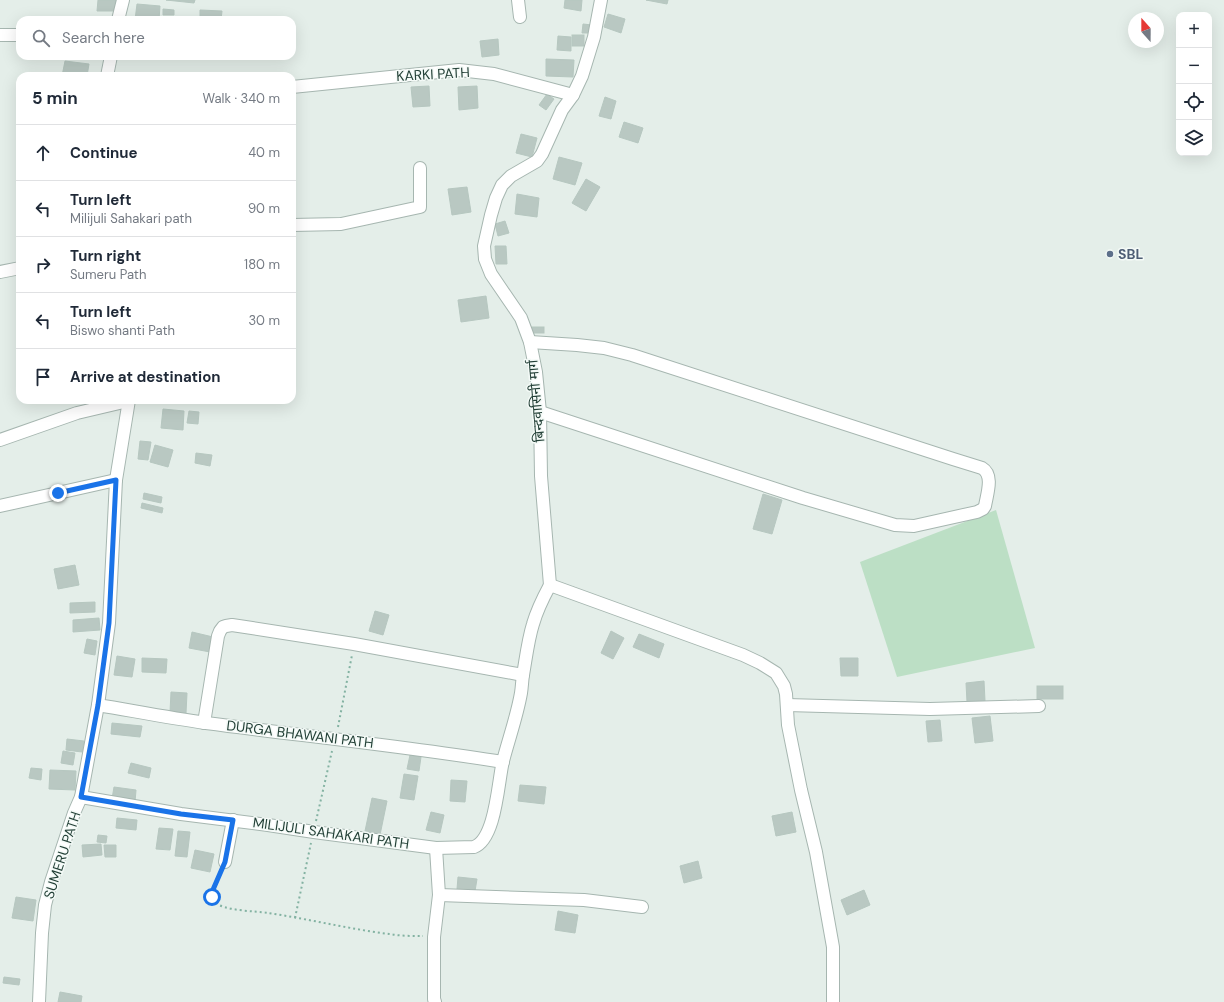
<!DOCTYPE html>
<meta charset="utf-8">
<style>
body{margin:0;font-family:"DM Sans","Noto Sans Devanagari",sans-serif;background:#f2f2f3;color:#1f2937}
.controls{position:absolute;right:12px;top:12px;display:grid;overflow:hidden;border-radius:8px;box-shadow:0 4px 16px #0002}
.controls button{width:36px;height:36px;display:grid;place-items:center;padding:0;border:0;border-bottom:1px solid #e0e1e3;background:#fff;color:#1f2937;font:20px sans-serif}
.compass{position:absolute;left:1128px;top:12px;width:36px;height:36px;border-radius:50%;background:#fff;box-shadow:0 4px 16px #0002;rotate:339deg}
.stop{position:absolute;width:12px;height:12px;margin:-9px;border:3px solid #1a73e8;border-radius:50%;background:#fff}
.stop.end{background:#1a73e8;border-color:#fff;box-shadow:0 1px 4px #0008}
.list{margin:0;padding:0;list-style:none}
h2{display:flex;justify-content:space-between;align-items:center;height:52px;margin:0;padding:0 16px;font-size:17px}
h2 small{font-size:13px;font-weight:400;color:#747a83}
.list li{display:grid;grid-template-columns:26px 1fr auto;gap:12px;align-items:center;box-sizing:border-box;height:56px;padding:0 16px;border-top:1px solid #e0e1e3}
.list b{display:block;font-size:15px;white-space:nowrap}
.list p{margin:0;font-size:13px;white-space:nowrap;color:#747a83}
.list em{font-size:13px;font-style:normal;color:#747a83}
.icon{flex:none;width:22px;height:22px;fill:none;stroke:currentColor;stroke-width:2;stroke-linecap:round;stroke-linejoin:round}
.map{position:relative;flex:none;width:1224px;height:1002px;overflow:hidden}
.search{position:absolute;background:#fff;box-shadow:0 4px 16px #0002;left:16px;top:16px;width:280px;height:44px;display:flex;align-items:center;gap:10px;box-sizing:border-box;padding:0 14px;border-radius:12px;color:#747a83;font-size:15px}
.panel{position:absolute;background:#fff;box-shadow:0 4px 16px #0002;left:16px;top:72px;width:280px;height:332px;border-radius:12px}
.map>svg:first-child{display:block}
.green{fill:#bcdfc5}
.building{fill:#b9c8c2;stroke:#b6c7c0}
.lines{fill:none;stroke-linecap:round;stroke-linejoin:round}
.minor-casing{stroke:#a6b6b0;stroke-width:14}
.path{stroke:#83b2a2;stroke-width:2;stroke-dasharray:2 3;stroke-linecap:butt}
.minor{stroke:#fff;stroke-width:12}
.route{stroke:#1a73e8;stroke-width:5}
.service-dot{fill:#5c6f8a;stroke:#f4faf7;stroke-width:1.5}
.labels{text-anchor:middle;stroke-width:3;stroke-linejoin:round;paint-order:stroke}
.street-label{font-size:14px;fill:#234037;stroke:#f4faf7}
.service-label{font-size:14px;font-weight:bold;fill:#4e5e75;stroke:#f4faf7;text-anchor:start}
</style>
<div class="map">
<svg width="1224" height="1002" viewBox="0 0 1224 1002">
<rect width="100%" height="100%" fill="#e4eee9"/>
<path class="green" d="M996,510L1035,648L897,677L860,562Z"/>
<g class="building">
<path d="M98,0H116L115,11H97Z"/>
<path d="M166,0H195L194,3Z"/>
<path d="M565,0H582L581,11L564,8Z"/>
<path d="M646,0H668L667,4Z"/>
<path d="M137,4L160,6L159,20H135Z"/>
<path d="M163,9L174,10V15H163Z"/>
<path d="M200,10L222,11L221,20H200Z"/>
<path d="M608,14L625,19L621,33L604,27Z"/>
<path d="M185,17L198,18V20H185Z"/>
<path d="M583,24L592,25L591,33H582Z"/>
<rect x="572" y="35" width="12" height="11"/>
<path d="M558,36L571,37V51L557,50Z"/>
<path d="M498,39L499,55L482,57L480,41Z"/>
<path d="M546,59L574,60L573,77L546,76Z"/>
<path d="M65,61L89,64L87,76H62Z"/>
<path d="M429,86L430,106L413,107L411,87Z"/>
<path d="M477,86L478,108L459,110L458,87Z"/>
<path d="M547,94L554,99L546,110L539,105Z"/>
<path d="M605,97L616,101L611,119L599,116Z"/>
<path d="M624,122L643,128L638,143L619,137Z"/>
<path d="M521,134L537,138L532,157L516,153Z"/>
<path d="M559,157L582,163L575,185L553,179Z"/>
<path d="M586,179L600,187L586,211L572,203Z"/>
<path d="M467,187L471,212L452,215L448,189Z"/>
<path d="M517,194L539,198L537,217L515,214Z"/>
<path d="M505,221L509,233L498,236L495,224Z"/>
<path d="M495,246H506L507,264H496Z"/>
<path d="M486,296L489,318L461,322L458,300Z"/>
<rect x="532" y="327" width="12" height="6"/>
<path d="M163,409L184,411L183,430L161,428Z"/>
<path d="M189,411L199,412L198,424L187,423Z"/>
<path d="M140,441L151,442L148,460L138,459Z"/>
<path d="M155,445L173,450L168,467L150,462Z"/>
<path d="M196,453L212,455L210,466L195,463Z"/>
<path d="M144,493L162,497L161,503L143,499Z"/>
<path d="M763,494L782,500L772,534L753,529Z"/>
<path d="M142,503L163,508L162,513L141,508Z"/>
<path d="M75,565L79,585L58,589L54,569Z"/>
<path d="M95,602V612L70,613V603Z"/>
<path d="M375,611L389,615L383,635L369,631Z"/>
<path d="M99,618L100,630L73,632V620Z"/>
<path d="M611,631L624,638L613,659L601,653Z"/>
<path d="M192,632L213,637L210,652L189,648Z"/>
<path d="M639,634L664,644L659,658L633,647Z"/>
<path d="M87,639L97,641L95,655L84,653Z"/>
<path d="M117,656L135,659L132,677L114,675Z"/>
<path d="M142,658L167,659L166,673L142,672Z"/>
<path d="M840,658H858V676H841Z"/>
<path d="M984,681L985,701L967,702L966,683Z"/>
<rect x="1037" y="686" width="26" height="13"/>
<path d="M171,692L187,693L186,713L170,712Z"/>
<path d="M990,716L993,741L975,743L972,718Z"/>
<path d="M940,720L942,741L928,742L926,721Z"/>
<path d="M112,723L142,726L140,737L111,734Z"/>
<path d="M67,739L84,741L82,752L66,750Z"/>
<path d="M63,751L75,753L73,765L61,763Z"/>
<path d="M410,755L421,757L419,771L407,769Z"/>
<path d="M131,763L151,768L149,778L128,773Z"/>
<path d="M31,768L42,769L41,780L29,778Z"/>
<path d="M50,770L76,771L75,790L49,789Z"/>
<path d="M404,774L418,776L414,800L400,798Z"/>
<path d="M451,780L467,781L465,802L450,801Z"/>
<path d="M520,785L546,787L544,804L518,801Z"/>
<path d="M114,787L136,790L135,802L112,799Z"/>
<path d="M372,798L387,801L380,835L365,831Z"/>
<path d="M431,812L444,815L440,833L426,830Z"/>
<path d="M792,812L796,832L776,836L772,816Z"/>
<path d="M117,818L137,820L136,830L116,828Z"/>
<path d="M159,828L173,829L170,850L156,849Z"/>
<path d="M178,831L190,832L187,857L175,856Z"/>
<path d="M98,835L107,836L106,843L97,842Z"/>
<path d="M101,844L102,855L83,857L82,845Z"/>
<path d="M104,845H116V857H105Z"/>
<path d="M195,850L214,854L210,872L191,868Z"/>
<path d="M698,861L702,878L684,883L680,866Z"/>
<path d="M458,877L477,879L475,891L457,889Z"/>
<path d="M864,890L870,905L847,915L841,900Z"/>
<path d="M16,897L36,900L33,921L12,918Z"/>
<path d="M558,911L578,915L575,933L555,930Z"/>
<path d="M4,977L20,979L19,985L3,983Z"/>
<path d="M60,992L82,996L81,1002H58Z"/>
</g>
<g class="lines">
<g class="minor-casing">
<g id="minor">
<path d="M518,0L520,17"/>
<path d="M118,20L123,0"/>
<path d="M0,35H20"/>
<path d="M107,76L111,56"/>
<path d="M292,87L459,70L494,74L573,95"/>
<path d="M292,225L341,224L420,207V168"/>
<path d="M0,272L20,268"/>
<path d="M530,342L577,345L604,348L632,355L953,459L982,468C994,475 987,494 985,506L983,509L977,512L914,526L895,525L803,498L540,412"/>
<path d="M0,440L77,413L128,401"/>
<path d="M0,506L116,480"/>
<path d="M550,585L541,476L540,412L536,372L530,342L521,318L491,274L485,259L484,246L491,215L496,198L502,185L511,176L537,161L542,154L562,110L573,95L582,76L594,37L601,0"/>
<path d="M550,585L743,655L760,663L776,673L784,686L786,694L788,725L801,790L816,852L833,947V1002"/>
<path d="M98,705C134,711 170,718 206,723C305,736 404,746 503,762"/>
<path d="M787,705L930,709L1039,706"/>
<path d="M204,723L218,636L220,631L223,627L226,626L232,625L252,628L354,644L523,675"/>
<path d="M81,797L181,814L268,825L314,832L436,848L474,847C496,839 498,781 503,761C509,738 517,716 521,693C522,687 522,681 523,675C526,658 528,640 533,624C537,610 543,598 550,585"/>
<path d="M225,862L233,820"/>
<path d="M439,895L584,900L642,907"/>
<path d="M39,1002L42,933L45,905L51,882L74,813L81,797L98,705L109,623L116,480L129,400"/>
<path d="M435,1002L434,999V937L439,895L436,848"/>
</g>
</g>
<g class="path">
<path d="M338,727L352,655"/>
<path d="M316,821L332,751"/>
<path d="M221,871C217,879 207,895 215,902C223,911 256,911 268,913C309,919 349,929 389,934C400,936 412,936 423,936"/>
<path d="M295,918L311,843"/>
</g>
<use href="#minor" class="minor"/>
</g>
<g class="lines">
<path class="route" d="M58,493L116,480L109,623L98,705L81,797L181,814L233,820L225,862L212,892V897"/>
</g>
<circle class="service-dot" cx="1110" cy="254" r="4"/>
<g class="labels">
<g class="street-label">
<text transform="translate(433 74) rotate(-3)" y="5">KARKI PATH</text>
<text transform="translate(536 401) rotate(-95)" y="5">बिन्दवासिनी मार्ग</text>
<text transform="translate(300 734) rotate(7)" y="5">DURGA BHAWANI PATH</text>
<text transform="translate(331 833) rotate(8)" y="5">MILIJULI SAHAKARI PATH</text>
<text transform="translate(62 855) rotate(-72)" y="5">SUMERU PATH</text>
</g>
<g class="service-label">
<text x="1118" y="259">SBL</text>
</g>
</g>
</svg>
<div class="controls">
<button>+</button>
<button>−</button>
<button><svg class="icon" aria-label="locate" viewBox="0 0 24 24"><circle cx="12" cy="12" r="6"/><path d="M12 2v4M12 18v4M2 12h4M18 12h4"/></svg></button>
<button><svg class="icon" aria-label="layers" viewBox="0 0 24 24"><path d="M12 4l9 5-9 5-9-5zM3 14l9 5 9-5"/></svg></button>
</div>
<svg class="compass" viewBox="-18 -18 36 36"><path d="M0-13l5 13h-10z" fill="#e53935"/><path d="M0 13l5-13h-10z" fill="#747a83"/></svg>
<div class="stop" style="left:212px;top:897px"></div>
<div class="stop end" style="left:58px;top:493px"></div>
<div class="search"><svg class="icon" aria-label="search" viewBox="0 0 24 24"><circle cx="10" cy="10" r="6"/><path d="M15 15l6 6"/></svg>Search here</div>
<section class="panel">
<h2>5 min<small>Walk · 340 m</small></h2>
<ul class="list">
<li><svg class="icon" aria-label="ahead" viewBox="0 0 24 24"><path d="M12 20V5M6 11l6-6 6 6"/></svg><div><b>Continue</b></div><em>40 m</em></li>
<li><svg class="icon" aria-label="left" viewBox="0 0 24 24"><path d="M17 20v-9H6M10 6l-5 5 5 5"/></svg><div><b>Turn left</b><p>Milijuli Sahakari path</p></div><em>90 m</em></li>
<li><svg class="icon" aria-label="right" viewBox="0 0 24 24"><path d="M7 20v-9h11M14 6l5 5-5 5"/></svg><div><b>Turn right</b><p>Sumeru Path</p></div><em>180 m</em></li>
<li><svg class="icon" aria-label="left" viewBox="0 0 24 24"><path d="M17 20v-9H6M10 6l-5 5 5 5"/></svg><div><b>Turn left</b><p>Biswo shanti Path</p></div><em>30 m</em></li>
<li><svg class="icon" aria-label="arrive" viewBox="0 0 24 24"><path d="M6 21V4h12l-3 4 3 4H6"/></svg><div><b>Arrive at destination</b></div></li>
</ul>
</section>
</div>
